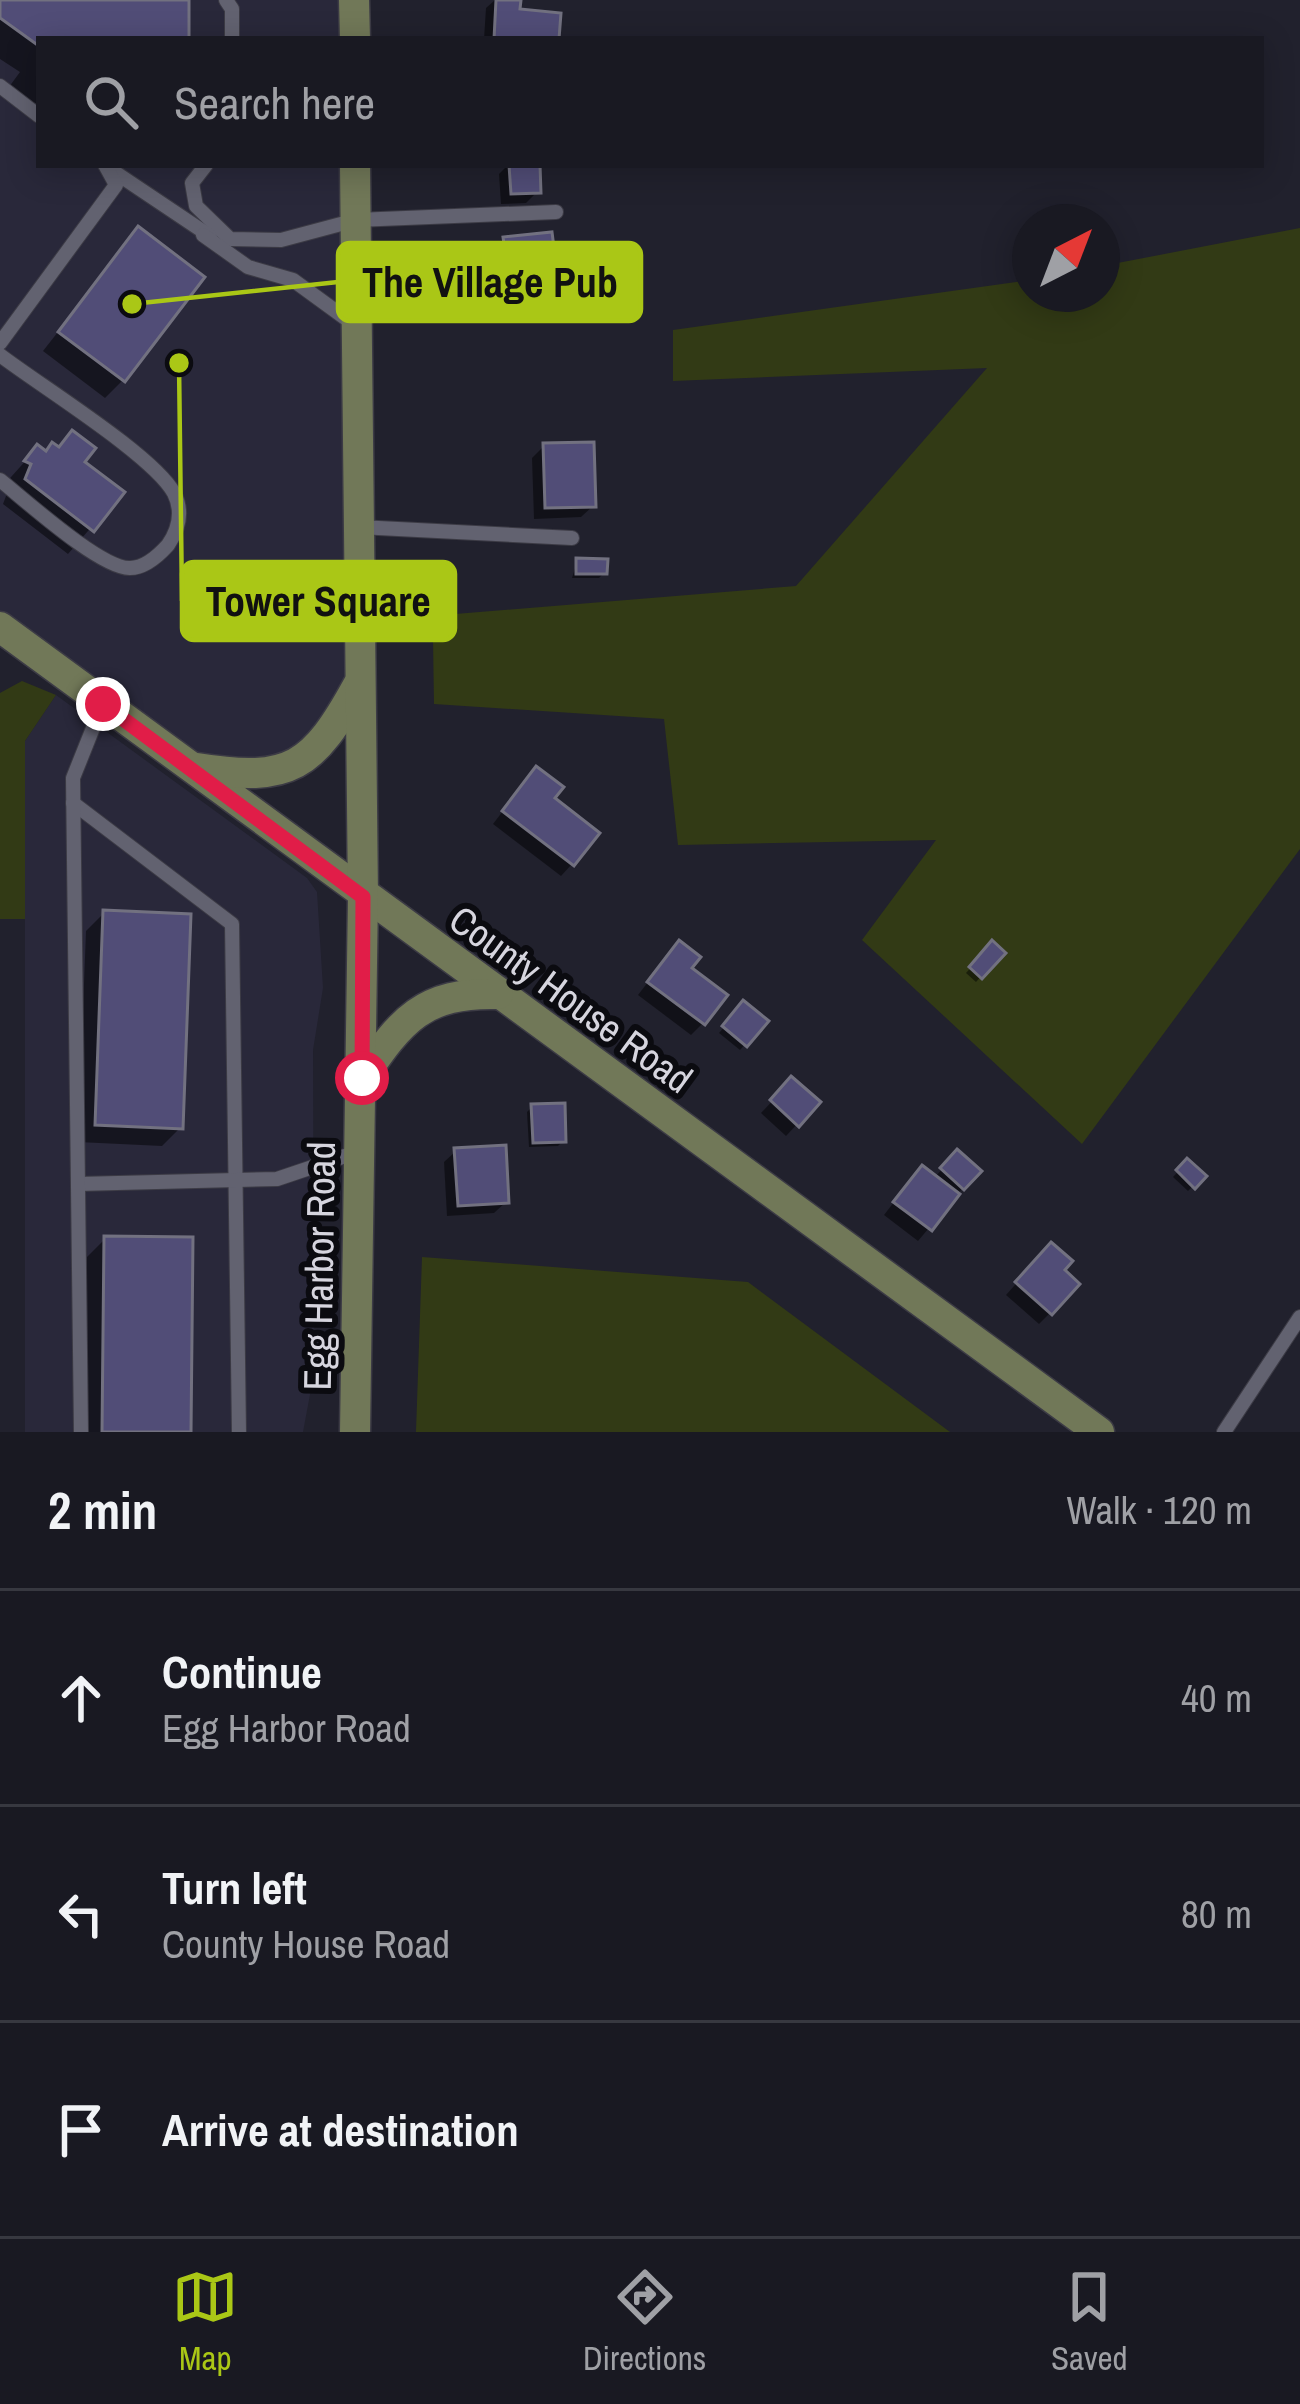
<!DOCTYPE html>
<meta charset="utf-8">
<style>
body{margin:0;font-family:"Archivo Narrow",sans-serif;background:#22222a;color:#f1f3f6}
.compass{position:absolute;left:1012px;top:204px;width:108px;height:108px;border-radius:50%;background:#191922;box-shadow:0 6px 30px #0003;rotate:42deg}
.stop{position:absolute;width:36px;height:36px;margin:-27px;border:9px solid #e11d48;border-radius:50%;background:#fff}
.stop.end{background:#e11d48;border-color:#fff;box-shadow:0 3px 12px #0008}
.list{margin:0;padding:0;list-style:none}
h2{display:flex;justify-content:space-between;align-items:center;height:156px;margin:0;padding:0 48px;font-size:51px}
h2 small{font-size:39px;font-weight:400;color:#9fa0a5}
.list li{display:grid;grid-template-columns:78px 1fr auto;gap:36px;align-items:center;box-sizing:border-box;height:216px;padding:0 48px;border-top:3px solid #373840}
.list b{display:block;font-size:45px;white-space:nowrap}
.list p{margin:0;font-size:39px;white-space:nowrap;color:#9fa0a5}
.list em{font-size:39px;font-style:normal;color:#9fa0a5}
.icon{flex:none;width:66px;height:66px;fill:none;stroke:currentColor;stroke-width:2;stroke-linecap:round;stroke-linejoin:round}
.map{position:relative;flex:none;width:1300px;height:1432px;overflow:hidden}
.search{position:absolute;background:#191922;box-shadow:0 6px 30px #0003;left:36px;right:36px;top:36px;height:132px;display:flex;align-items:center;gap:30px;box-sizing:border-box;padding:0 42px;border-radius:0px;color:#9fa0a5;font-size:45px}
.sheet{height:804px;background:#191922}
nav{display:flex;justify-content:space-around;align-items:center;box-sizing:border-box;height:168px;border-top:3px solid #373840;background:#191922;font-size:33px;color:#9fa0a5}
nav a{display:grid;justify-items:center;gap:6px}
nav .on{color:#aac716}
.map>svg:first-child{display:block}
.built{fill:#29283a}
.green{fill:#323a15}
.shadow{fill:#0007}
.building{fill:#514d77;stroke:#727180;stroke-width:3}
.lines{fill:none;stroke-linecap:round;stroke-linejoin:round}
.lane-casing{stroke:#3c3b45;stroke-width:16}
.secondary-casing{stroke:#3c3b45;stroke-width:33}
.lane{stroke:#626270;stroke-width:14}
.secondary{stroke:#717858;stroke-width:30}
.route{stroke:#e11d48;stroke-width:15}
.labels{text-anchor:middle;stroke-width:12;stroke-linejoin:round;paint-order:stroke}
.street-label{font-size:39px;fill:#d6d5de;stroke:#0b0b10}
.leader{fill:none;stroke:#aac716;stroke-width:4.5}
.callout-dot{fill:#aac716;stroke:#0b0b10;stroke-width:4.5}
.callout{fill:#aac716;stroke:#aac716;stroke-width:4.5}
.callout-label{font-size:42px;text-anchor:middle;font-weight:bold;fill:#111}
</style>
<div class="map">
<svg width="1300" height="1432" viewBox="0 0 1300 1432">
<rect width="100%" height="100%" fill="#21212d"/>
<g class="built">
<path d="M0,0H354L355,39H39V165H355L361,680L299,762L188,767L0,627Z"/>
<path d="M56,695L307,878L317,892L323,988L313,1050L314,1373L303,1432H25V741Z"/>
</g>
<g class="green">
<path d="M1300,228V849L1082,1144L862,940L936,840L678,845L664,719L434,704L433,639L443,615L796,586L987,368L673,381V330L1030,280V294H1102V266Z"/>
<path d="M22,681L56,695L25,741V919H0V693Z"/>
<path d="M422,1257L748,1282L950,1432H416Z"/>
</g>
<g class="shadow">
<path d="M0,0H170L186,39H39V108L9,87L20,72L0,59Z"/>
<path d="M495,0H518L517,12L556,39H484L486,8Z"/>
<path d="M508,165H537L538,191L526,203L501,204L499,174Z"/>
<path d="M138,230L123,380L105,398L43,351Z"/>
<path d="M505,240L554,271L542,283L498,288L493,252Z"/>
<path d="M544,446L593,506L581,517L534,519L532,458Z"/>
<path d="M37,448L45,454L57,450L121,493L68,554L3,504L9,488L3,486Z"/>
<path d="M577,562L604,573L599,578H572Z"/>
<path d="M525,782L572,864L561,876L493,824Z"/>
<path d="M104,913L180,1128L162,1146L78,1142L86,931Z"/>
<path d="M992,944L1002,953L976,982L966,973Z"/>
<path d="M668,956L688,969L703,1023L691,1035L638,995Z"/>
<path d="M744,1004L765,1021L740,1050L719,1033Z"/>
<path d="M792,1080L817,1103L786,1136L761,1113Z"/>
<path d="M532,1107L563,1141L558,1146L529,1147L527,1112Z"/>
<path d="M456,1151L506,1202L494,1213L447,1216L444,1162Z"/>
<path d="M957,1153L977,1171L918,1241L884,1215L911,1180L934,1178Z"/>
<path d="M1187,1162L1203,1176L1188,1191L1173,1177Z"/>
<path d="M105,1239L190,1240L188,1432H85L87,1257Z"/>
<path d="M1040,1257L1060,1270L1050,1313L1039,1324L1006,1295Z"/>
</g>
<g class="building">
<path d="M0,0H189V39H39V46L0,18Z"/>
<path d="M496,0H521L520,9L561,13L559,39H494Z"/>
<path d="M509,165H540L541,193L511,194Z"/>
<path d="M138,226L205,277L125,382L58,332Z"/>
<path d="M552,232L557,272L509,278L503,237Z"/>
<path d="M72,430L96,448L85,462L125,492L94,532L25,479L31,464L24,461L37,444L46,451L52,442L59,447Z"/>
<path d="M594,442L596,507L545,508L543,443Z"/>
<path d="M576,558L608,559L607,574H576Z"/>
<path d="M536,766L564,787L555,798L600,833L574,866L502,811Z"/>
<path d="M103,910L191,914L183,1129L95,1125Z"/>
<path d="M679,940L701,957L692,968L728,995L705,1025L647,982Z"/>
<path d="M992,940L1006,953L982,979L969,967Z"/>
<path d="M743,1000L769,1021L747,1047L722,1026Z"/>
<path d="M791,1076L821,1102L799,1127L770,1100Z"/>
<path d="M565,1103L566,1142L533,1143L531,1104Z"/>
<path d="M506,1145L509,1203L458,1206L454,1148Z"/>
<path d="M957,1149L982,1171L964,1190L940,1168Z"/>
<path d="M1187,1158L1207,1176L1195,1189L1176,1170Z"/>
<path d="M922,1165L960,1194L932,1231L893,1202Z"/>
<path d="M104,1236L193,1237L191,1432H102Z"/>
<path d="M1051,1242L1073,1261L1065,1270L1080,1284L1052,1315L1015,1282Z"/>
</g>
<g class="lines">
<g class="lane-casing">
<g id="lane">
<path d="M226,0L232,9V39"/>
<path d="M0,86L39,116"/>
<path d="M206,165L192,183L196,206L230,239L281,240L356,220L556,212"/>
<path d="M110,169L210,236"/>
<path d="M203,235L248,267L293,280L352,323"/>
<path d="M0,343L116,185L105,165"/>
<path d="M0,355C39,385 153,455 174,493C183,511 179,529 168,545C159,555 145,568 130,568C101,569 25,500 0,480"/>
<path d="M359,527L572,538"/>
<path d="M73,803L232,924L239,1432"/>
<path d="M78,1184L277,1179L360,1151"/>
<path d="M81,1432L73,778L103,703"/>
<path d="M1224,1432L1300,1317"/>
</g>
</g>
<g class="secondary-casing">
<g id="secondary">
<path d="M354,0L355,39"/>
<path d="M0,627L1099,1432"/>
<path d="M197,768C291,783 313,767 358,685"/>
<path d="M362,1078C401,1020 423,992 498,994"/>
<path d="M355,1432L363,897L355,165"/>
</g>
</g>
<use href="#lane" class="lane"/>
<use href="#secondary" class="secondary"/>
</g>
<g class="lines">
<path class="route" d="M103,704L363,897L362,1078"/>
</g>
<g class="labels">
<g class="street-label">
<text transform="translate(571 999) rotate(36)" y="14">County House Road</text>
<text transform="translate(319 1266) rotate(-89)" y="14">Egg Harbor Road</text>
</g>
</g>
<path class="leader" d="M132 304L338 282M179 363L182 601"/>
<g class="callout-dot">
<circle cx="132" cy="304" r="12"/>
<circle cx="179" cy="363" r="12"/>
</g>
<g class="callout">
<rect x="338" y="243" width="303" height="78" rx="12"/>
<rect x="182" y="562" width="273" height="78" rx="12"/>
</g>
<g class="callout-label">
<text x="490" y="297">The Village Pub</text>
<text x="318" y="616">Tower Square</text>
</g>
</svg>
<svg class="compass" viewBox="-18 -18 36 36"><path d="M0-13l5 13h-10z" fill="#e53935"/><path d="M0 13l5-13h-10z" fill="#9fa0a5"/></svg>
<div class="stop" style="left:362px;top:1078px"></div>
<div class="stop end" style="left:103px;top:704px"></div>
<div class="search"><svg class="icon" aria-label="search" viewBox="0 0 24 24"><circle cx="10" cy="10" r="6"/><path d="M15 15l6 6"/></svg>Search here</div>
</div>
<section class="sheet">
<h2>2 min<small>Walk · 120 m</small></h2>
<ul class="list">
<li><svg class="icon" aria-label="ahead" viewBox="0 0 24 24"><path d="M12 20V5M6 11l6-6 6 6"/></svg><div><b>Continue</b><p>Egg Harbor Road</p></div><em>40 m</em></li>
<li><svg class="icon" aria-label="left" viewBox="0 0 24 24"><path d="M17 20v-9H6M10 6l-5 5 5 5"/></svg><div><b>Turn left</b><p>County House Road</p></div><em>80 m</em></li>
<li><svg class="icon" aria-label="arrive" viewBox="0 0 24 24"><path d="M6 21V4h12l-3 4 3 4H6"/></svg><div><b>Arrive at destination</b></div></li>
</ul>
</section>
<nav>
<a class="on"><svg class="icon" aria-label="map" viewBox="0 0 24 24"><path d="M3 6l6-2 6 2 6-2v14l-6 2-6-2-6 2zM9 4v14M15 6v14"/></svg>Map</a>
<a><svg class="icon" aria-label="directions" viewBox="0 0 24 24"><path d="M12 3l9 9-9 9-9-9zM9 14v-3h6M13 9l2 2-2 2"/></svg>Directions</a>
<a><svg class="icon" aria-label="saved" viewBox="0 0 24 24"><path d="M7 4h10v16l-5-4-5 4z"/></svg>Saved</a>
</nav>
